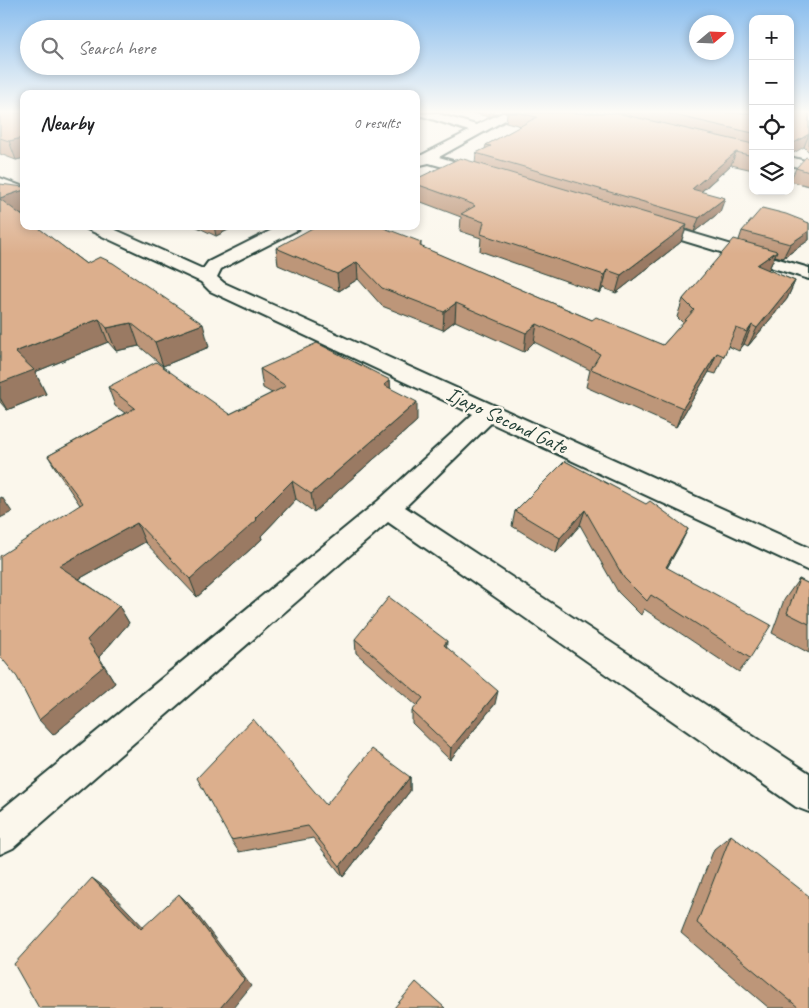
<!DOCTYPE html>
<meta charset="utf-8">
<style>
body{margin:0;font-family:Caveat,sans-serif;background:#f6f6f6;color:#202124}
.controls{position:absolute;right:15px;top:15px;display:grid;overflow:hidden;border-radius:10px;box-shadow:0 2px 8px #0003}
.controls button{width:45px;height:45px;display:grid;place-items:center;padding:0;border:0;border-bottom:1px solid #e0e0e0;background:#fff;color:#202124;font:25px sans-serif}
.compass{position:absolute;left:689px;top:15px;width:45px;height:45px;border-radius:50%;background:#fff;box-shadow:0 2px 8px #0003;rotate:71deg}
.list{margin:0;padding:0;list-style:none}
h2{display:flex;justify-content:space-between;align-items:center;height:65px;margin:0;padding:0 20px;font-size:21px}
h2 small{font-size:16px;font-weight:400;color:#757577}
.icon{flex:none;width:28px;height:28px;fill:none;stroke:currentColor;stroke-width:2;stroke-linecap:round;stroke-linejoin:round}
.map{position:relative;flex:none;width:809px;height:1008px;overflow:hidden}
.search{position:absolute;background:#fff;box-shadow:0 2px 8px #0003;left:20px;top:20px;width:400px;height:55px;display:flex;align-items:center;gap:12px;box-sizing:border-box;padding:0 18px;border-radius:28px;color:#757577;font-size:19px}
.panel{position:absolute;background:#fff;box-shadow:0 2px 8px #0003;left:20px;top:90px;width:400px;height:140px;border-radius:10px}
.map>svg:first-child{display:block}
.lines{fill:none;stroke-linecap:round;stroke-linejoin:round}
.minor-casing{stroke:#1f3d34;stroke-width:4}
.minor{fill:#fbf7ec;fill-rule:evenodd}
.wall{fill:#bd9679;stroke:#1f3d34}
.shaded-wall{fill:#9a7a63;stroke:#1f3d34}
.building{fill:#dcaf8d;stroke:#1f3d34}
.labels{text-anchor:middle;stroke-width:5;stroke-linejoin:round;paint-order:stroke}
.street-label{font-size:21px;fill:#1f3d34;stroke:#fbf7ec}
</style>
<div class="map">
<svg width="809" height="1008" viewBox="0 0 809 1008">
<rect width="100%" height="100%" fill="#fbf7ec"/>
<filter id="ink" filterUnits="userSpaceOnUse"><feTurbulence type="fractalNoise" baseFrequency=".02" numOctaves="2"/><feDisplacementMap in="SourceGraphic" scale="10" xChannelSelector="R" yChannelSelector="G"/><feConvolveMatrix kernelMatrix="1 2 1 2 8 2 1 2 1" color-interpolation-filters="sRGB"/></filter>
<g filter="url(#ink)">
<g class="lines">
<g class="minor-casing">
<g id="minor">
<path d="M435,113L476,125L502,113H518L439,157L487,171L489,174L482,178L429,163L416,166V158L469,131L416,114Z"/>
<path d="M790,157L809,162V170L790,165Z"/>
<path d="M0,178L24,187V197L0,188Z"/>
<path d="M648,220L809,268V279L642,228L640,225L642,222Z"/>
<path d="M85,226H107L203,269L208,262L280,226H301L299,229L221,269L217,277L224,283L809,548V571L491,423L405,507L809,773V812L796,807L388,522L13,848L0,854V811L378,501L473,414L210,291L201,282L87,229Z"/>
</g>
</g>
<use href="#minor" class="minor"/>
</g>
<g class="wall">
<path d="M0,113H24V158L16,160L0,154Z"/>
<path d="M473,113H498L489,117Z"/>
<path d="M507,113H753V170L731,165L701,192L720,212L694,232L686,229L681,242L616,293L603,288L600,293L480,251L481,238L460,231L461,217L416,200V179L475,163L476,153L485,149L486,145L521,126L506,122Z"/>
<path d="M809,113V152L804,147Z"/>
<path d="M809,158V186L790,181L796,168Z"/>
<path d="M0,184L21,215L86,264L209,347L163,366L139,346L116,351L108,342L35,372L46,394L7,410L0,402Z"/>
<path d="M809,223V240L783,258L775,256L769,269L768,270L795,281L787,299L748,346L744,344L739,351L728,346L716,374L709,372L676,427L586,387L590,370L534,342L524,352L455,321L443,330L382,306L358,279L339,291L278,265L276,248L421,242V247L592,320L663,345L683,323L677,317L683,299L739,240L742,231Z"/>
<path d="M195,226H236L216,236Z"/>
<path d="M260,369L390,380V388L417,421L314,512L296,499L261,536L262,539L197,597L145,542L79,579L119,606L129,623L99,657L115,683L53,735L80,505L59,474L48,456L125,413L115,406L108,387L230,414L272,393L263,388Z"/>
<path d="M565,461L688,529L667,568L750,658L739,672L644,609L641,615L618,592L580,525L556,553L512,526L515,511Z"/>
<path d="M799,579L809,584V653L772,633L784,600Z"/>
<path d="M355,639L447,648L495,704L450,760L412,723V711L417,706L356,653Z"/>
<path d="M410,777V791L343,877L313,838L239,852L231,840L326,805Z"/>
<path d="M731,835L809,1008H769L681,933L714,849Z"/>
</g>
<g class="shaded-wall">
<path d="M489,113H498L489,117Z"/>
<path d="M809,134L804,147L790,155V148L794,143Z"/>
<path d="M22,138L24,142V158L16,160L9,141Z"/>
<path d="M736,152L731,165L688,203L692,189Z"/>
<path d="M24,190V214L8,219L0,200V198Z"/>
<path d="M725,198L720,212L694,232L699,218Z"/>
<path d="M687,225L681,242L616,293L621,275Z"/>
<path d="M214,226H236L216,236Z"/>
<path d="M809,231V240L783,258L790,244Z"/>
<path d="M777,251L769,269L750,283L757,265Z"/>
<path d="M357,262L358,279L339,291L337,274Z"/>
<path d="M607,270L603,288L600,293L604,275Z"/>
<path d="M795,281L787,299L748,346L757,328Z"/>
<path d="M456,303L455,321L443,330L444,312Z"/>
<path d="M99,319L108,342L35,372L46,394L7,410L0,398V383L15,352Z"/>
<path d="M131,323L139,346L116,351L107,328Z"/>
<path d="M203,324L209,347L163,366L155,342Z"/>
<path d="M537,324L534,342L524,352L526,333Z"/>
<path d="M752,325L744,344L739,351L747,332Z"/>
<path d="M717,353L709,372L676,427L683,408Z"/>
<path d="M390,380L391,398L384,385Z"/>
<path d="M417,402V421L314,512L311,494Z"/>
<path d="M292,481L296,499L261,536L262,539L197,597L190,579L255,518Z"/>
<path d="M2,497L12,512L0,518V498Z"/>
<path d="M585,510L580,525L556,553L560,538Z"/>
<path d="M137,523L145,542L70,584L59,566Z"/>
<path d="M688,529L681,543L659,582L666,567Z"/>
<path d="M119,606L129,623L99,657L115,683L53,735L39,720L87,640Z"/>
<path d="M447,641L446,655L444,645Z"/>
<path d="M498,691L495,704L450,760L451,748Z"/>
<path d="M410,777V791L343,877L340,866Z"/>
<path d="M92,878L106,888L153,937L141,929Z"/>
<path d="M179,894L189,904L251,986L233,1008H220Z"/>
</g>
<g class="building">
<path d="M0,113H24V139L22,138L9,141L0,138Z"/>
<path d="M519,113H617L753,144V156L736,152L692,189L725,198L699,218L476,153L491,146L486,145L537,117Z"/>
<path d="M665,113H753V133Z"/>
<path d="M790,113H809V134L794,143L793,146L790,148Z"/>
<path d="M806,157L809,158V172L796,168Z"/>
<path d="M460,158L687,225L621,275L607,270L604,275L481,234L484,222L461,214L475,206L472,204L416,184V179Z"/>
<path d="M0,184L24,187V190L0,198Z"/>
<path d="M0,199L24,217V226H36L86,264L100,257L113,263L203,324L155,342L131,323L107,328L99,319L15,352L34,370L0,383Z"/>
<path d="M762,208L786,214L809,223V231L790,244L742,231Z"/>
<path d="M316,226H379L421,242L420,246L592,320L596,317L663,345L694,310L683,299L734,239L777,251L757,265L795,281L757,328L752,325L747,332L736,328L724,356L717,353L683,408L591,369L600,354L537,324L526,333L456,303L444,312L382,288L357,262L337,274L276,248Z"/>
<path d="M317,343L390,380L384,385L417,402L311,494L292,481L255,518L257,520L190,579L137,523L59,566L119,606L87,640L104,666L39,720L17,677L0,656V556L83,503L48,456L135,408L108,387L156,362L230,414L286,386L260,369Z"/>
<path d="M565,461L646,504L650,501L688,529L666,567L771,625L750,658L651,595L647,601L624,578L585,510L560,538L515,511Z"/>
<path d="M799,579L809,584V624L787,613Z"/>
<path d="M389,597L447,641L444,645L498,691L451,748L412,711L423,698L355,639Z"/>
<path d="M253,719L326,805L372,749L410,777L340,866L308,826L231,840L197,778Z"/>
<path d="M731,835L809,896V1008H799L697,923Z"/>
<path d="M92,878L141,929L179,894L244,980L220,1008H39L14,964Z"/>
<path d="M416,982L445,1008H394Z"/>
</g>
</g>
<linearGradient id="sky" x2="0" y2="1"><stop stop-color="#89bdee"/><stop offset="0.44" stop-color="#fdfbf6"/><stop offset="1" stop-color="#fdfbf6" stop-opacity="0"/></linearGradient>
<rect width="809" height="254" fill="url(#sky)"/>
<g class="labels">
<g class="street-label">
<text transform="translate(507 420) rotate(25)" y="7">Ijapo Second Gate</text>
</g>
</g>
</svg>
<div class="controls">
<button>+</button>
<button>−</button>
<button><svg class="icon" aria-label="locate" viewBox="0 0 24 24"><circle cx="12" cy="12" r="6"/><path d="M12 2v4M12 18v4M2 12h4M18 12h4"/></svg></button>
<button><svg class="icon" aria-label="layers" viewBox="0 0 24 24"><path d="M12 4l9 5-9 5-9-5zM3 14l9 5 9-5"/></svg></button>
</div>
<svg class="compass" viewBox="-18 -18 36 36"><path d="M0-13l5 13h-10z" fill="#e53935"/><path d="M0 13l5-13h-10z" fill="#757577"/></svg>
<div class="search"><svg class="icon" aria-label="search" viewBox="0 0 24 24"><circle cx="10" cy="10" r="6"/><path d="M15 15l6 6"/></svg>Search here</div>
<section class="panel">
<h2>Nearby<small>0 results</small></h2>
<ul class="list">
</ul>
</section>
</div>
